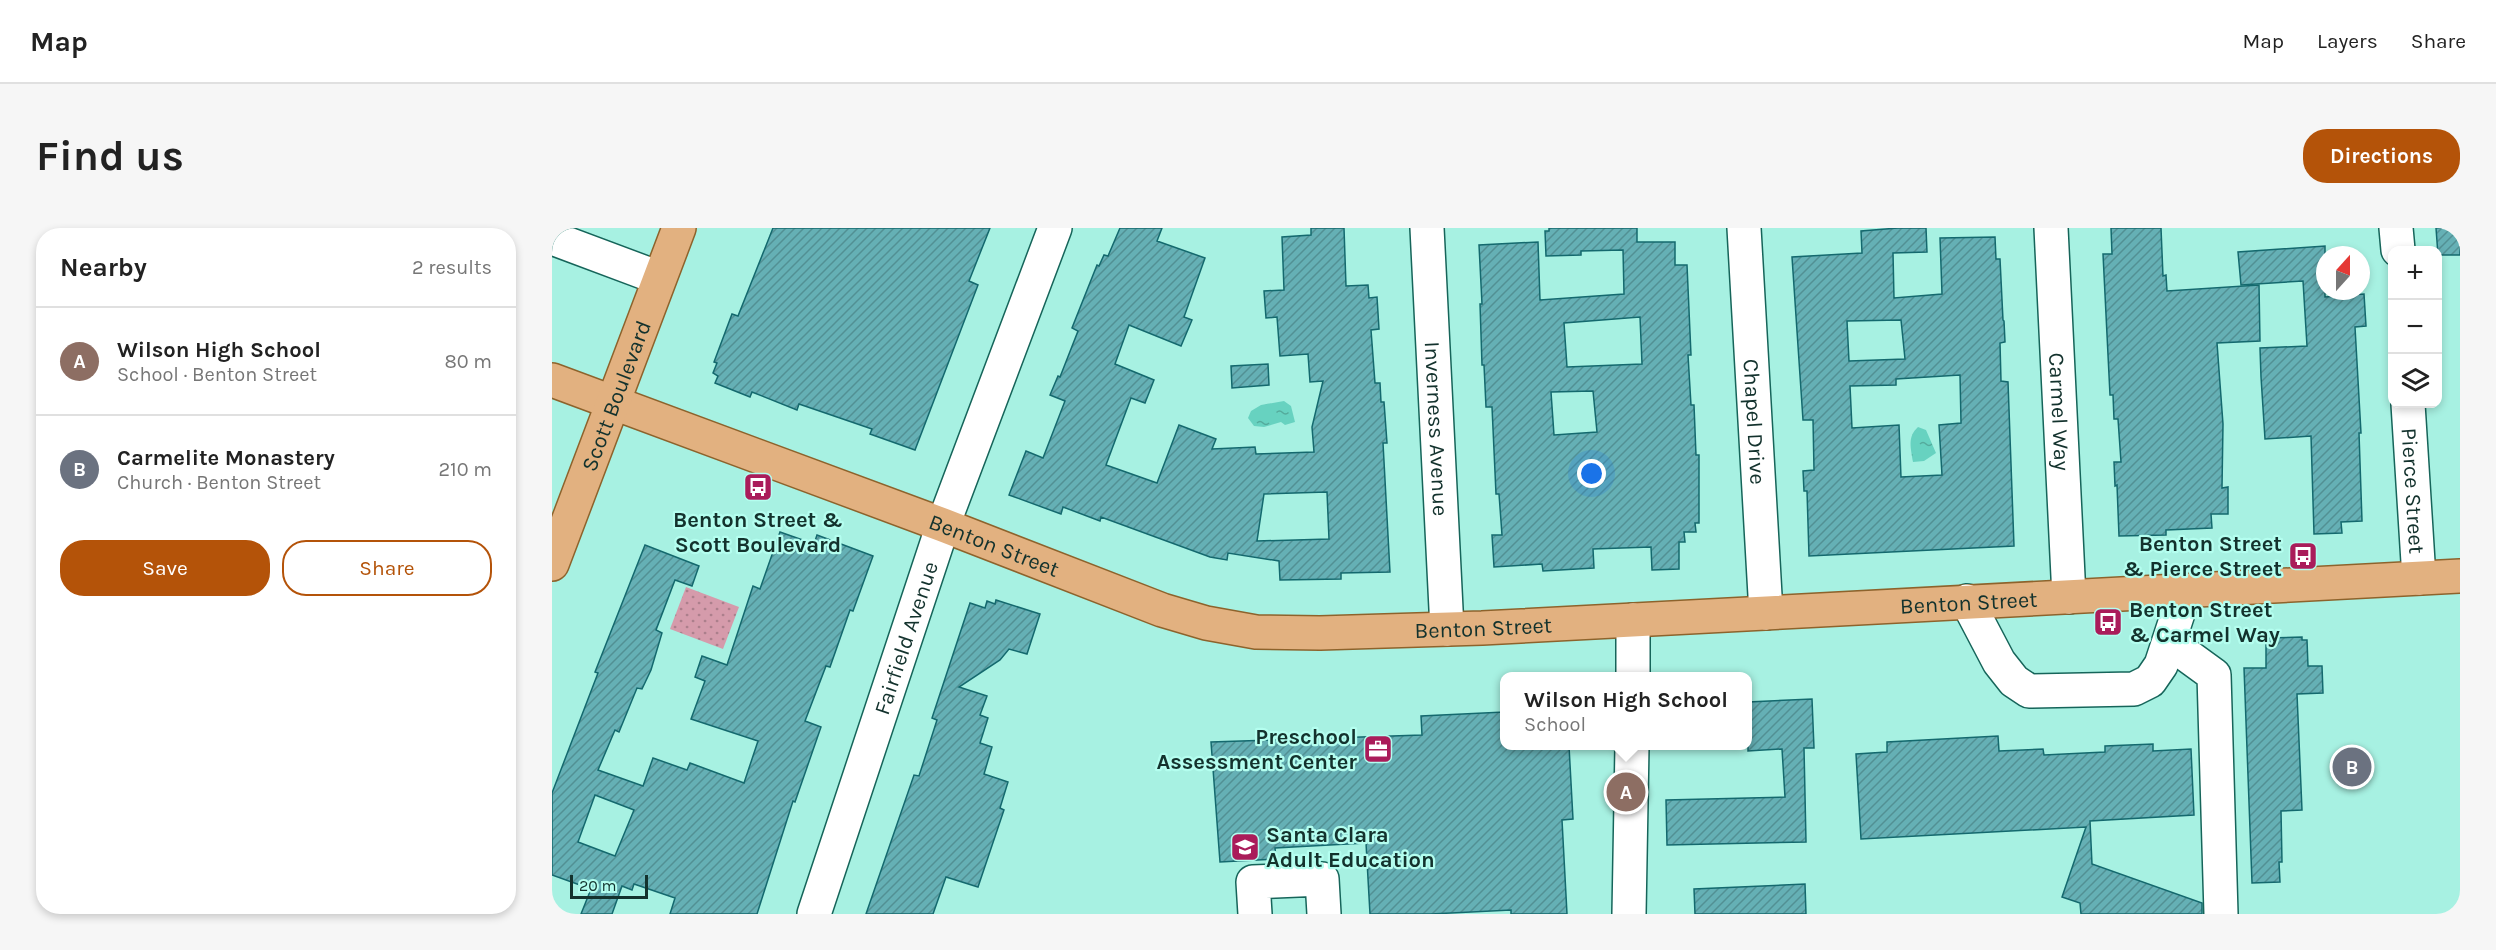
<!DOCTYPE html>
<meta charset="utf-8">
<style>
body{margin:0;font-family:Karla,sans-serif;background:#f6f6f6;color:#222}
.controls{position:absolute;right:18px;top:18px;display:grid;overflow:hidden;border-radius:12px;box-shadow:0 3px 9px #0003}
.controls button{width:54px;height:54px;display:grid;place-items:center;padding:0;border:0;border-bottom:2px solid #e0e0e0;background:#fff;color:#222;font:30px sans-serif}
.compass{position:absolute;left:1764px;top:18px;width:54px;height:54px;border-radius:50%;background:#fff;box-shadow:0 3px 9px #0003;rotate:21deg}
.scale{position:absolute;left:18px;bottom:15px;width:78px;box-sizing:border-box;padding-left:6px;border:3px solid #13322d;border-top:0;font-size:16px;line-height:21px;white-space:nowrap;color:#13322d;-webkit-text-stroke:4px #b4feef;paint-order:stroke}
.you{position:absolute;left:1040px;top:246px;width:21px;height:21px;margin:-15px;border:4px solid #fff;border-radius:50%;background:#1a73e8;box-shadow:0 0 0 9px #1a73e833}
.badge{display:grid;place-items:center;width:39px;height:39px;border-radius:50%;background:#b45309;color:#fff;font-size:20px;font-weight:700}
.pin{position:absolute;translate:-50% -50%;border:3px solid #fff;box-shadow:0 2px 6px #0006}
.popup{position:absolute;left:948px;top:444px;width:252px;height:78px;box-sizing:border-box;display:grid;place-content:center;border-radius:12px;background:#fff;filter:drop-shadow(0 2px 4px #0005);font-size:20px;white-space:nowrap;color:#767676}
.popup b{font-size:22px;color:#222}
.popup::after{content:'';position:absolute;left:50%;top:100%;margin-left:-12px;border:12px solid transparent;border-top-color:#fff}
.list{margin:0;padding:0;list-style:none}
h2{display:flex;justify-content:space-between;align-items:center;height:78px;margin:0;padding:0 24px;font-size:26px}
h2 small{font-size:20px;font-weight:400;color:#767676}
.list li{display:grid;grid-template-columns:39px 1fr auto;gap:18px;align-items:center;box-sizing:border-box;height:108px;padding:0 24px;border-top:2px solid #e0e0e0}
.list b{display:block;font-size:22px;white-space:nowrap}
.list p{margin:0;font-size:20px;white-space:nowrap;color:#767676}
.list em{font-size:20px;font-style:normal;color:#767676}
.actions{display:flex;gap:12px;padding:18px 24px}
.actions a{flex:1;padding:14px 0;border:2px solid #b45309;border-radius:24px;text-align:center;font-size:21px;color:#b45309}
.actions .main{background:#b45309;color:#fff}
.icon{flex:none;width:33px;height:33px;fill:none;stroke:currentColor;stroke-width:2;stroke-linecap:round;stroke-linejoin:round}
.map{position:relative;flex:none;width:1908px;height:686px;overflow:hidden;border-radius:24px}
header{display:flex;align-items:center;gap:36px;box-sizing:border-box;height:84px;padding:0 30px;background:#fff;border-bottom:2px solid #e0e0e0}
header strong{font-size:28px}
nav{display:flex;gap:33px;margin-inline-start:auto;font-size:21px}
.intro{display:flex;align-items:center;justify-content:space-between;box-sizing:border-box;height:144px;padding:0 36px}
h1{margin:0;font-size:42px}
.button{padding:15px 27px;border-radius:24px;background:#b45309;color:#fff;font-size:21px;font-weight:700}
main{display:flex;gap:36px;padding:0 36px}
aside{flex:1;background:#fff;border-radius:24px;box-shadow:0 3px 9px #0003}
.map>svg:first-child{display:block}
.grass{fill:url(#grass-dots)}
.water{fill:url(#water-ripples)}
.building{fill:url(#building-hatch);stroke:#14696e;stroke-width:1.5;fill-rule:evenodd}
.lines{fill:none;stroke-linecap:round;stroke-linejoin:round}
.minor-casing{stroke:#16655a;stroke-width:36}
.major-casing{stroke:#8d632c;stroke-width:36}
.minor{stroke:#fff;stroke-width:33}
.major{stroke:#e2b180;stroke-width:33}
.labels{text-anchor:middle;stroke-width:4.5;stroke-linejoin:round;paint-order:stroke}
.street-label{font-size:22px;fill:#13322d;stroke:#b4feef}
.poi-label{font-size:22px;font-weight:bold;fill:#13322d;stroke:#b4feef;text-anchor:end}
</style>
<header>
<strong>Map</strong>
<nav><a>Map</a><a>Layers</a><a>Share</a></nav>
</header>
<div class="intro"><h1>Find us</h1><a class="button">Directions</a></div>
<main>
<aside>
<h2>Nearby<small>2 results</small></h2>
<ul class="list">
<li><span class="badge" style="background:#8d6e63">A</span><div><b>Wilson High School</b><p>School · Benton Street</p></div><em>80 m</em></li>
<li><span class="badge" style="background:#6b7280">B</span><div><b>Carmelite Monastery</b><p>Church · Benton Street</p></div><em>210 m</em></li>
</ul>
<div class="actions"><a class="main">Save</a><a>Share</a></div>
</aside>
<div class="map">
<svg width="1908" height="686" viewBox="0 0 1908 686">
<defs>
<pattern id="grass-dots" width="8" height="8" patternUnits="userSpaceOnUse" patternTransform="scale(1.5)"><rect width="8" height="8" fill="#d59bab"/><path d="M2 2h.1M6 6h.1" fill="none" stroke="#ac7f8c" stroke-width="1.8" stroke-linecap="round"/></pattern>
<pattern id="water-ripples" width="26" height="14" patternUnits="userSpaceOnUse" patternTransform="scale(1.5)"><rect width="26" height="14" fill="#67d2c0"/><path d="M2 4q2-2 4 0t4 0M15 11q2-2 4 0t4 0" fill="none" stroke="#54ab9c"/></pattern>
<pattern id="building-hatch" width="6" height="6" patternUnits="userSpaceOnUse" patternTransform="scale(1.5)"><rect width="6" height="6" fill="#65b0b5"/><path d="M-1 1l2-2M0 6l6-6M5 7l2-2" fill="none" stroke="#529094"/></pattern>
</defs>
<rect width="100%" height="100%" fill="#a7f1e2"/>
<path class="grass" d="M134,359L187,379L171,421L118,401Z"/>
<g class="water">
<path d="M732,173L739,178L743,194L733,197L729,194L712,199L702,198L696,190L699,183L709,177Z"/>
<path d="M1366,199L1374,202L1384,225L1372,233L1361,234C1359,220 1355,209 1366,199Z"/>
</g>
<g class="building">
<path d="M221,0H438L417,53L426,57L363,222L318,206L320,201L247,176L245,182L200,164L198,169L163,155L166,148L161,145L165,135L162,134L180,86L186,88Z"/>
<path d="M568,0H610L605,13L653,30L632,89L640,92L629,118L577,97L563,136L602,152L593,175L579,170L554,237L605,255L627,197L664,211L660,221L703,219L704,226L762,224L760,199L771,153L758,154L756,126L728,128L725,89L714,90L712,63L732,62L730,9L759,7V0H792L794,58L816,57L817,70L825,69L827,101L819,102L823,155H828L829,174H832L835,215H831L838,344L789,345V351L728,352L727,333L676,325L675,332L658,329L549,289L548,293L511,279L509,286L457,267L474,223L491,230L513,173L498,167L506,148L508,149L526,103L520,100L545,37L547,38L552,27L556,28ZM775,264L777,311L705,313L712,266Z"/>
<path d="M997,0H1085V14H1123V37H1135L1139,127H1136L1139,177H1142L1144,227H1147V295H1143L1144,304H1132L1133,314H1127V341L1100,342L1099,319L1041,321L1042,340L991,343L990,336L942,339L940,307H950L947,266H944L940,179H934L932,137H930L928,76H930L927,17L986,14L988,72L1072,66L1071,22L1029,23V27L994,28L993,3H997ZM1088,89L1090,136L1015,139L1012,95ZM1041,163L1045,204L1002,207L999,164Z"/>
<path d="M1346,0H1374L1375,24L1341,25L1342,70L1390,66L1388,10L1443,9L1444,31H1448L1451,92L1452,93L1453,114L1448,115L1449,153L1456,154L1462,318L1257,328L1255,263H1252L1251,243L1262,242L1261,192H1251L1240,29L1310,25L1309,3ZM1349,92L1353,131L1297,133L1295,93ZM1408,147L1409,195L1387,197L1390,247L1349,249L1347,197L1300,200L1298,158L1344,157V151Z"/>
<path d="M1559,0H1609L1611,48L1614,47L1615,63L1707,57L1708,113L1665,115L1671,196L1670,260L1676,259V286H1659L1660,300L1614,302V307L1567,308L1565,257L1563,258L1562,234H1569L1566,191H1562L1561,167H1558L1551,26H1560Z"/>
<path d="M1884,0H1908V27H1886Z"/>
<path d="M1773,18V69L1812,66L1814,98L1803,99L1809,205H1807L1810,293L1789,294L1790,305L1762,306L1759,208L1713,211L1709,149L1708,120L1755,118L1751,53L1689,57L1686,24Z"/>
<path d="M716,136L717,157L680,160L679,138Z"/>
<path d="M228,304L262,316L265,307L321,328L301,383L298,382L278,439L274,438L253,493L269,499L243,574L241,573L205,686H118L123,670L82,656L80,662L70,658L60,686H29L39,661L0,647V565L46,445L43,444L93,317L147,338L140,358L123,352L104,402L110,405L99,442L90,461L85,460L67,504L63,502L46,542L91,558L101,530L135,542L138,535L192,555L206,513L139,491L153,453L143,449L150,428L175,437L201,358L208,361ZM43,567L82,582L63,628L26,614Z"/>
<path d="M444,372L488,386L475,426L457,421L448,432L407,459L435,468L428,487L436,490L428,515L440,519L432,546L456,554L448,580L452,582L426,659L394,649L381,686H314L362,547L367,548L385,492L380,490L418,375L433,380L435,373L443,376Z"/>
<path d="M1750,409V412H1755L1756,438H1770L1771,465L1745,466L1750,582L1729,583L1730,634H1727L1728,654L1700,655L1692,440H1714V410Z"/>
<path d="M1260,471L1262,520H1252L1254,614L1115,617L1114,572L1233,569L1230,521L1196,523V474Z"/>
<path d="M952,484V518H1017L1021,591L1010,592L1015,686H959V682L879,686H818L814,615L723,620L724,631L668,634L659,514L870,507L869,488Z"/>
<path d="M1446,508L1447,523L1491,521L1492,527L1553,524V518L1601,516V523L1639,521L1642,587L1538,593L1540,636L1650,675V686H1529L1528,675L1510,669L1534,599L1309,611L1304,526L1335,524V514Z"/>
<path d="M1253,656L1254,686H1143L1142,661Z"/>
</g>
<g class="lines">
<g class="minor-casing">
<g id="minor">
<path id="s1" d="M875,0L895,401"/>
<path id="s2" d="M1192,0L1214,385"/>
<path id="s3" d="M1499,0L1517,369"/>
<path d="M1844,0L1846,22"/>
<path d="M0,10L107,50"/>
<path id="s4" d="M1856,176L1867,350"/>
<path d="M1415,373L1447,434L1462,453L1477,463L1582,461L1598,453L1609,437L1633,364"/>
<path d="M1081,392V448"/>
<path d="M1618,415L1662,447L1669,686"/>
<path id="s5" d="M262,686L391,297L503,0"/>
<path d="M703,686L701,654L770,651L772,686"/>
<path d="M1077,686L1080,518"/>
</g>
</g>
<g class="major-casing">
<g id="major">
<path id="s6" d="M0,152L391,297L610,382L654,395L704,404L768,405L930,400L1908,348"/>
<path id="s7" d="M0,336L127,0"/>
</g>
</g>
<use href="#minor" class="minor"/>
<use href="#major" class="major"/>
</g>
<defs>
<g id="bus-square" transform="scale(1.5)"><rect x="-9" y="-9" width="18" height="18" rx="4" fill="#aa1c5a" stroke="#b4feef"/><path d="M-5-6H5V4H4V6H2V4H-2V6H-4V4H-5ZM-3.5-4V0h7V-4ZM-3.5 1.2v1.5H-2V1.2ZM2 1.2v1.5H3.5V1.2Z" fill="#fff"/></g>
<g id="office-square" transform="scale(1.5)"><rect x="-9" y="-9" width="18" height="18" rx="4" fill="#aa1c5a" stroke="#b4feef"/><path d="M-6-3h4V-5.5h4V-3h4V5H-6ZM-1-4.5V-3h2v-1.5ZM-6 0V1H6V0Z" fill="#fff"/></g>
<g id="school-square" transform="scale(1.5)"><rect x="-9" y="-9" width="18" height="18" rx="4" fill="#aa1c5a" stroke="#b4feef"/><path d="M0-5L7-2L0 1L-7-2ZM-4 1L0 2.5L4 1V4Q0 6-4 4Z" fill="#fff"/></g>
</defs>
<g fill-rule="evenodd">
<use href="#bus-square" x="206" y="259"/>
<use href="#bus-square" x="1751" y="328"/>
<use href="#bus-square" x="1556" y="394"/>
<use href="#office-square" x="826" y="521"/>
<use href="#school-square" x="693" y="619"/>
</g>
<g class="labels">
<g class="street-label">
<text dy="8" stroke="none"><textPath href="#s7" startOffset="180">Scott Boulevard</textPath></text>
<text dy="8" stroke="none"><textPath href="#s3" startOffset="184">Carmel Way</textPath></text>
<text dy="8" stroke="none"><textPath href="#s2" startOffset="194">Chapel Drive</textPath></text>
<text dy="8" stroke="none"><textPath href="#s1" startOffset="201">Inverness Avenue</textPath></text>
<text dy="8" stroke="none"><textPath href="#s4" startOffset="87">Pierce Street</textPath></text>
<text dy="8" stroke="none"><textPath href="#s6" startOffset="472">Benton Street</textPath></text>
<text dy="8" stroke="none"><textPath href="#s6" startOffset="1462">Benton Street</textPath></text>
<text dy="8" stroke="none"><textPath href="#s6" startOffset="976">Benton Street</textPath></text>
<text dy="8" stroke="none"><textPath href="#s5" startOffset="291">Fairfield Avenue</textPath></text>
</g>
<g class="poi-label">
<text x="206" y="299" text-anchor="middle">Benton Street &amp;<tspan x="206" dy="25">Scott Boulevard</tspan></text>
<text x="1730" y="323">Benton Street<tspan x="1730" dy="25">&amp; Pierce Street</tspan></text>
<text x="1577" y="389" text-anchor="start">Benton Street<tspan x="1577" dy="25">&amp; Carmel Way</tspan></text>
<text x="805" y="516">Preschool<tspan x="805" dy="25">Assessment Center</tspan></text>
<text x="714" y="614" text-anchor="start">Santa Clara<tspan x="714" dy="25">Adult Education</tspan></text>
</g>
</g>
</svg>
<div class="controls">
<button>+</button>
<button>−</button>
<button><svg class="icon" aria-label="layers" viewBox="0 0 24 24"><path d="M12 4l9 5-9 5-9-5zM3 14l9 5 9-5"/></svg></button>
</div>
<svg class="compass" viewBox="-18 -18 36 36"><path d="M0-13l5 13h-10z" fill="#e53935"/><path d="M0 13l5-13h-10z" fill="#767676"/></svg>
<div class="scale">20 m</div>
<div class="you"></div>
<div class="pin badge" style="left:1074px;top:564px;background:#8d6e63">A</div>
<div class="popup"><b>Wilson High School</b>School</div>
<div class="pin badge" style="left:1800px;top:539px;background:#6b7280">B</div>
</div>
</main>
